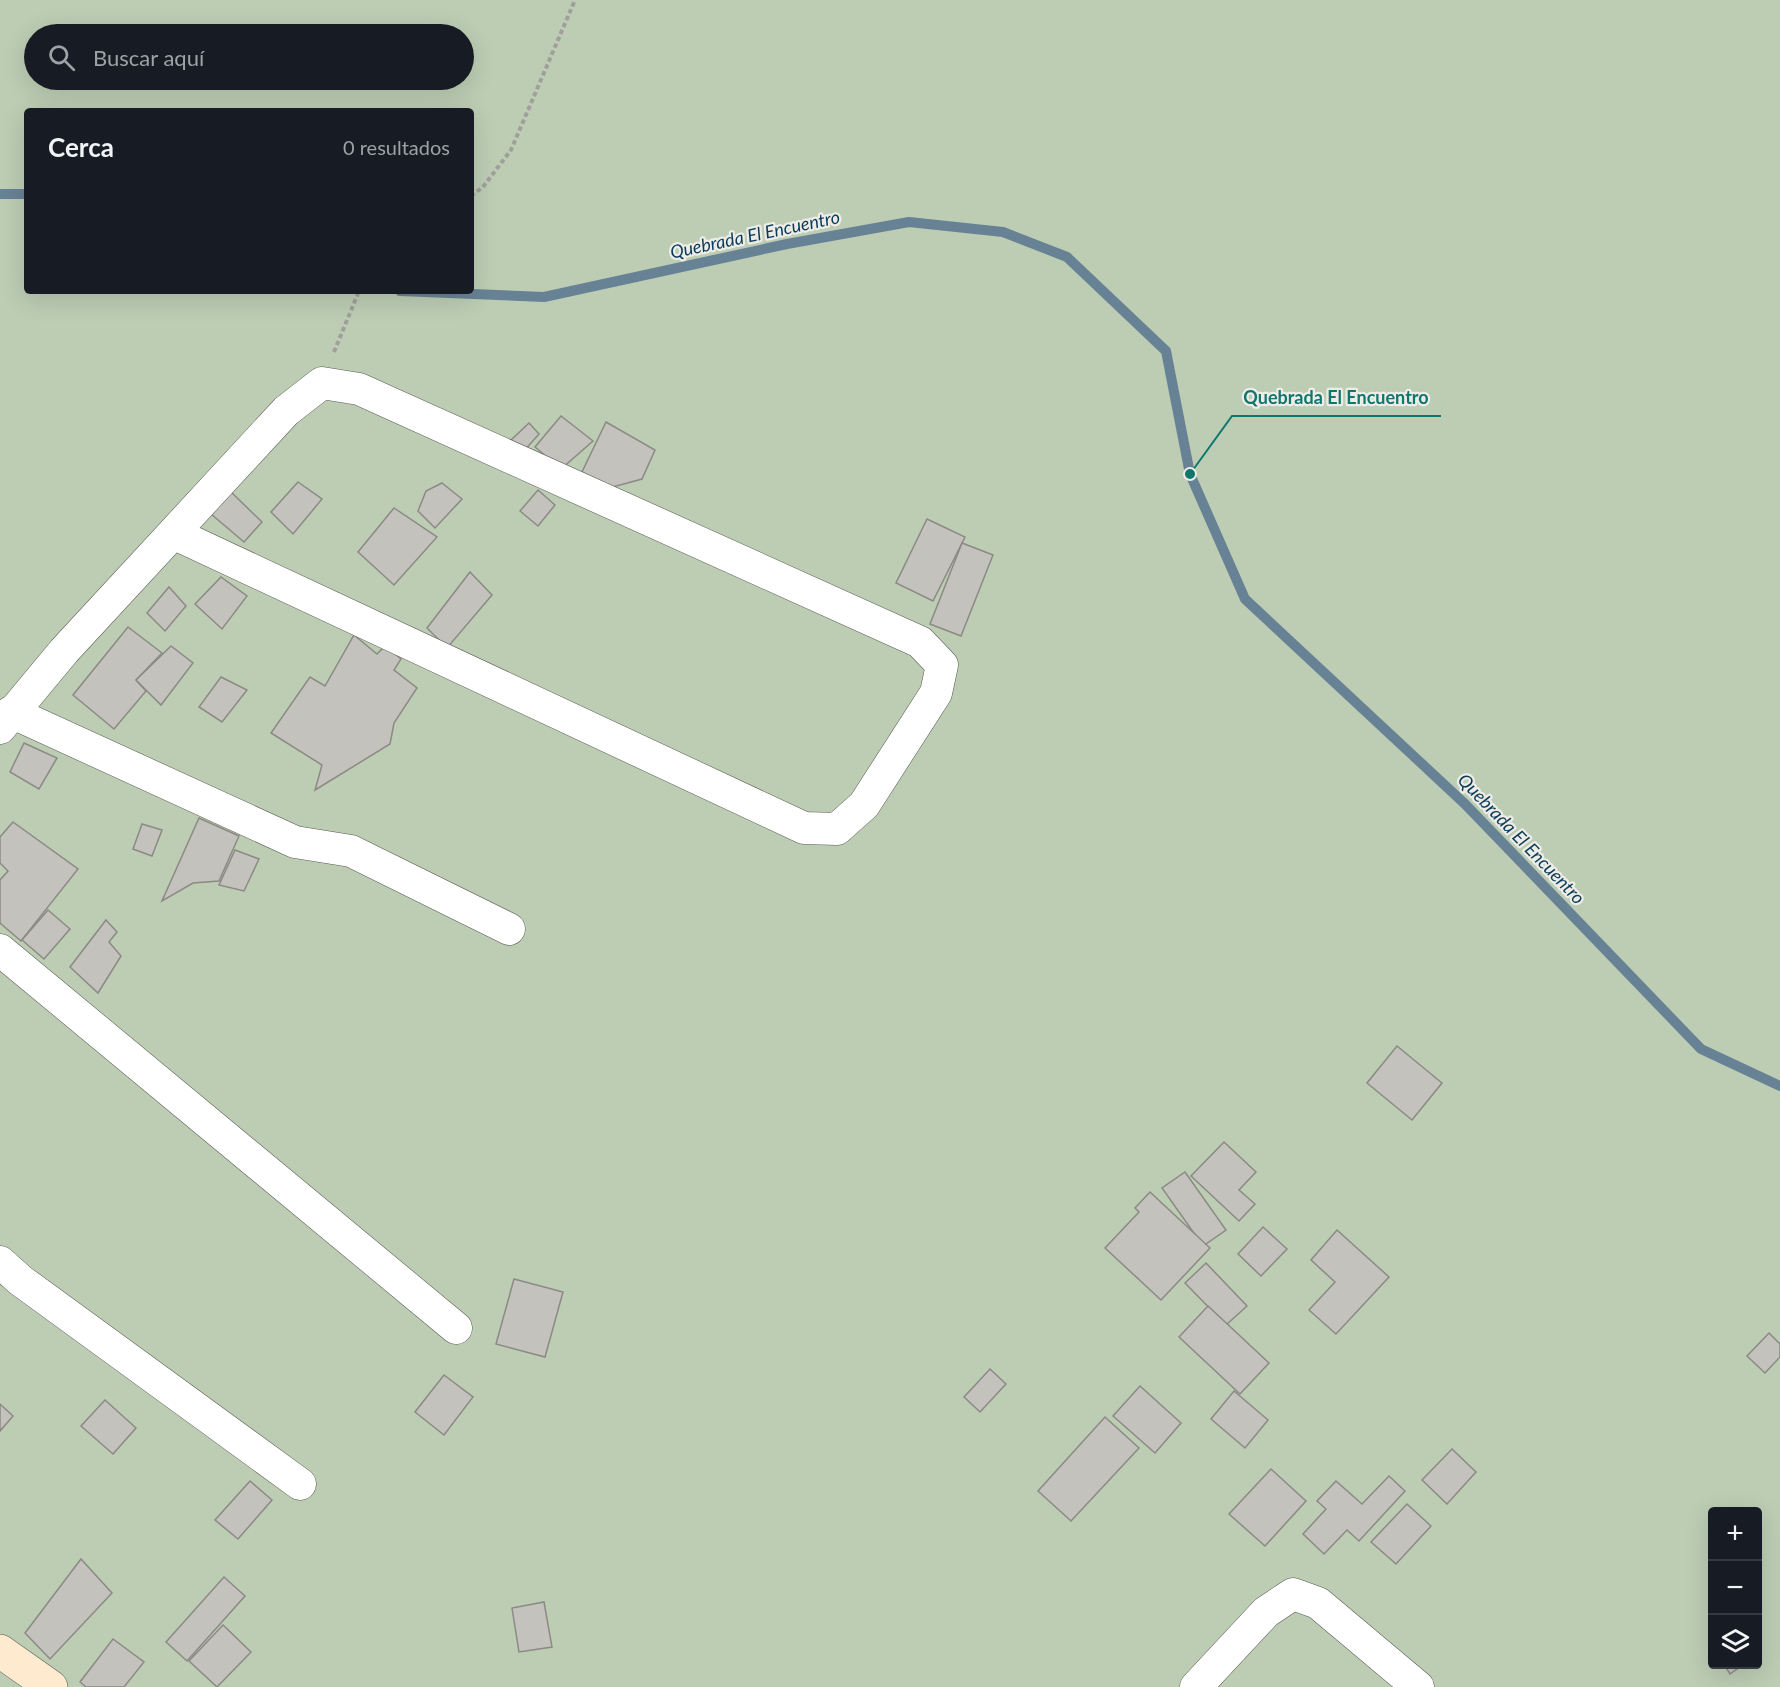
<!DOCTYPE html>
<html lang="es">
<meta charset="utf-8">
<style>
body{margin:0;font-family:Lato,sans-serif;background:#20242c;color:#f1f3f6}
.controls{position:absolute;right:18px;bottom:18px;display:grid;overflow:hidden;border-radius:6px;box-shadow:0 6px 24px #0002}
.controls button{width:54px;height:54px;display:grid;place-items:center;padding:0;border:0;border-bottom:2px solid #363941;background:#171b24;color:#f1f3f6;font:30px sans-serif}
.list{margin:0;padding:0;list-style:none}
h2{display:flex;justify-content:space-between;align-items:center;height:78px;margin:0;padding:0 24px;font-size:26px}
h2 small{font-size:20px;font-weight:400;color:#9ea1a6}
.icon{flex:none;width:33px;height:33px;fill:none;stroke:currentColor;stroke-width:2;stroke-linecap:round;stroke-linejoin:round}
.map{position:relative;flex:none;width:1780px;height:1687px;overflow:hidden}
.search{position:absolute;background:#171b24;box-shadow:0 6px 24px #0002;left:24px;top:24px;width:450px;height:66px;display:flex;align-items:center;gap:15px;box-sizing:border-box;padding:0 21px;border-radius:33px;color:#9ea1a6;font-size:22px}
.panel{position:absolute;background:#171b24;box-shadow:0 6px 24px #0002;left:24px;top:108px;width:450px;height:186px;border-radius:6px}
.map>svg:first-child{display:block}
.green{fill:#bccdb4;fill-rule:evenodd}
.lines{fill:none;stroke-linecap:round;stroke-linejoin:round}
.stream{stroke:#688295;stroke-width:10}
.building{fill:#c4c2bc;stroke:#8b8a84;stroke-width:1.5}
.street-casing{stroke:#5b5a54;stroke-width:33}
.secondary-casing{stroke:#5b5a54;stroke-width:34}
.path{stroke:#a09f9b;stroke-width:4;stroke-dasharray:4.5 3;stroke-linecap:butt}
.street{stroke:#fff;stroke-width:32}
.secondary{stroke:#feebcf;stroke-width:33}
.labels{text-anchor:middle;stroke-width:4.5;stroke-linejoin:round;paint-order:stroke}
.water-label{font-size:18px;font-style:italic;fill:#093b58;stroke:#eeece6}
.leader{fill:none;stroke:#0f766e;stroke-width:2}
.callout-dot{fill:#0f766e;stroke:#eeece6;stroke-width:2}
.callout-label{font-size:18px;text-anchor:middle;font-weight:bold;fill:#0f766e;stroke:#eeece6;stroke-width:4.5;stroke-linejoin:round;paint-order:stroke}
</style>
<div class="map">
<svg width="1780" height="1687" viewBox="0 0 1780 1687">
<rect width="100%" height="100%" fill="#e0dfd9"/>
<path class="green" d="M0,0H1780V1687H0ZM34,34H464V80H34ZM27,111H471V291H27ZM1712,1512H1758V1664H1712Z"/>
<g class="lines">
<g class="stream">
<path d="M0,194H27"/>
<path d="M400,291L544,297L787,244L909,222L1003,232L1067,257L1166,351L1190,474L1245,599L1465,804L1701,1049L1780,1086"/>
</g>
</g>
<g class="building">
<path d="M561,416L593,441L561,469L535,447Z"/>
<path d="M606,422L655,450L642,479L609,488L582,472Z"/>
<path d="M529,423L539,434L523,452L510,441Z"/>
<path d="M298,482L322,499L293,534L271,512Z"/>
<path d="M442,483L462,499L435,528L418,511L426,491Z"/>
<path d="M538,490L555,505L538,526L520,511Z"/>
<path d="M231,492L262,522L244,542L211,514Z"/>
<path d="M394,508L437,537L394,585L358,552Z"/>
<path d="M927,519L965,537L933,601L896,583Z"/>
<path d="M962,543L993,555L961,636L930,624Z"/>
<path d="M470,572L492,595L447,648L427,628Z"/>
<path d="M221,577L247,596L222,629L195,604Z"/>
<path d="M169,587L186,606L165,631L147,613Z"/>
<path d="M128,627L162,653L136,680L146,691L114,729L73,695Z"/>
<path d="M354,635L377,654L385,646L401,659L394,670L417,688L394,723L390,744L315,790L322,765L271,733L310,677L325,686Z"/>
<path d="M171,646L193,663L161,705L136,680Z"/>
<path d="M221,677L247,690L222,722L199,707Z"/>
<path d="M24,743L57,758L39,789L10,772Z"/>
<path d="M199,818L239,836L219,881L193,883L162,901Z"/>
<path d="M13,822L78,869L21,941L0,923V880L8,871L0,863V837Z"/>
<path d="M142,824L162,830L152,856L133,849Z"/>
<path d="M235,850L259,859L244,891L219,885Z"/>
<path d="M48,910L70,929L44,959L22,940Z"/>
<path d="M106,920L117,932L109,942L121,956L98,993L70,967Z"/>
<path d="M1397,1046L1442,1083L1412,1120L1367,1083Z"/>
<path d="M1224,1142L1256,1172L1239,1190L1255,1204L1239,1221L1191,1176Z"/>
<path d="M1185,1172L1226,1230L1203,1246L1162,1188Z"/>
<path d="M1150,1192L1210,1248L1161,1300L1105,1248L1139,1212L1135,1208Z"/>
<path d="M1263,1227L1287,1249L1261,1276L1238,1254Z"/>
<path d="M1337,1230L1389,1277L1336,1334L1309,1310L1335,1282L1311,1260Z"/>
<path d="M1206,1263L1247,1306L1226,1325L1185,1283Z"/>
<path d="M514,1279L563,1292L545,1357L496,1344Z"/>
<path d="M1208,1306L1269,1363L1240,1394L1179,1337Z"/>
<path d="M1769,1333L1780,1344V1357L1765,1373L1747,1356Z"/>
<path d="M990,1369L1006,1384L980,1412L964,1397Z"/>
<path d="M444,1375L473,1397L444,1435L415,1412Z"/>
<path d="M1140,1386L1181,1423L1155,1453L1113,1416Z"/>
<path d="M1234,1391L1268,1420L1245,1448L1211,1419Z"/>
<path d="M105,1400L136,1428L113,1454L81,1426Z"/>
<path d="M0,1404L13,1416L0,1431Z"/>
<path d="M1105,1417L1139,1448L1071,1521L1038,1491Z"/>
<path d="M1452,1449L1476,1472L1447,1504L1422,1480Z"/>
<path d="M1271,1469L1306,1501L1265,1546L1229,1514Z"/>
<path d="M1389,1476L1405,1491L1359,1541L1347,1530L1324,1554L1303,1534L1326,1509L1317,1501L1336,1481L1362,1504Z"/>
<path d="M250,1481L272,1500L238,1539L215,1520Z"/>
<path d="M1407,1504L1431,1526L1396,1564L1371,1542Z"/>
<path d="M81,1559L112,1593L50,1659L25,1633Z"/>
<path d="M224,1577L245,1596L187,1661L166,1642Z"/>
<path d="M544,1602L552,1647L519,1652L512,1608Z"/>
<path d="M223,1625L251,1652L217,1687L189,1661Z"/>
<path d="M113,1639L144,1662L124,1687H86L80,1682Z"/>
<path d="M1724,1664H1744L1730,1674Z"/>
</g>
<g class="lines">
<g class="street-casing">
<g id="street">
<path d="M11,712L295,842L351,851L509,929"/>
<path d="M0,728L64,651L286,411L322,383L359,389L920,642L942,665L936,693L864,805L837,829L804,828L173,533"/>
<path d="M0,950L456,1328"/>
<path d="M0,1262L20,1280L300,1484"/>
<path d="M1196,1687L1266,1612L1293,1594L1318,1603L1418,1687"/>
</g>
</g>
<g class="secondary-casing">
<path id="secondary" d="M0,1651L51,1687"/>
</g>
<g class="path">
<path d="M471,196L483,187L511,150L575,0"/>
<path d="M334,352L359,291"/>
</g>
<use href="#street" class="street"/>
<use href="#secondary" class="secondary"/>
</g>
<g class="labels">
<g class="water-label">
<text transform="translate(755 235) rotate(-12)" y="6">Quebrada El Encuentro</text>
<text transform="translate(1521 839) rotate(46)" y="6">Quebrada El Encuentro</text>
</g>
</g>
<path class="leader" d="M1190 474L1232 416H1441"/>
<circle class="callout-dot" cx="1190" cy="474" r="6"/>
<g class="callout-label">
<text x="1336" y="404">Quebrada El Encuentro</text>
</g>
</svg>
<div class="controls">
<button>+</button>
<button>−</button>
<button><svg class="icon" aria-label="layers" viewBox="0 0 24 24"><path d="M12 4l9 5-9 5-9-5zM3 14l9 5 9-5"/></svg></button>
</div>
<div class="search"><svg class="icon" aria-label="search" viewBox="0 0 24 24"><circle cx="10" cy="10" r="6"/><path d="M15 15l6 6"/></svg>Buscar aquí</div>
<section class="panel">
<h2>Cerca<small>0 resultados</small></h2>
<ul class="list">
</ul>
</section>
</div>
